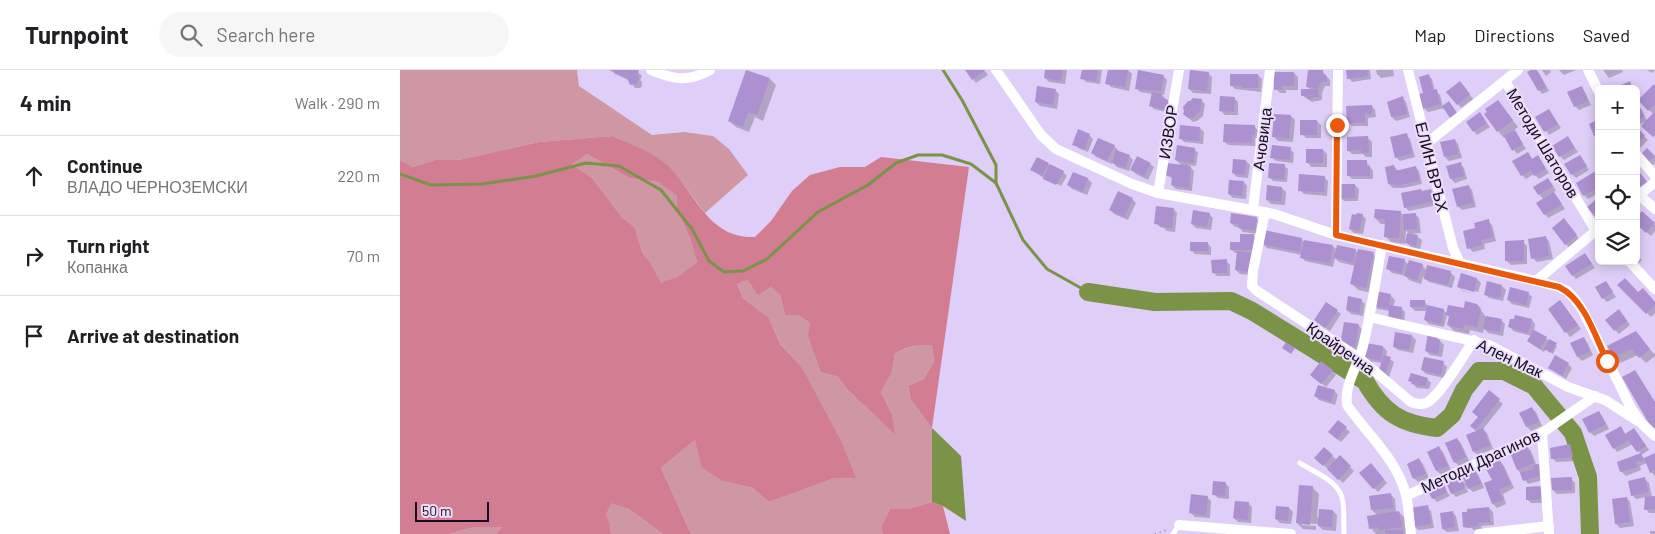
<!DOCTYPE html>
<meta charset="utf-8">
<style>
body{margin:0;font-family:Barlow,sans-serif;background:#f6f6f6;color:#202124}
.controls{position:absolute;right:15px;top:15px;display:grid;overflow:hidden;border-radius:8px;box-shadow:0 2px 12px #0003}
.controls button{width:45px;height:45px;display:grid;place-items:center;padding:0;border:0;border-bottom:1px solid #e0e0e0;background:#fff;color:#202124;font:25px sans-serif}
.scale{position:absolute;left:15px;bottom:12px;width:74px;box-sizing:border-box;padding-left:5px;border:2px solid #170b23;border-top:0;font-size:14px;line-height:18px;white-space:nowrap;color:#170b23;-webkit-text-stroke:4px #eadef9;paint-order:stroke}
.stop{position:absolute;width:15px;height:15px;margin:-11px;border:4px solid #ea580c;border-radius:50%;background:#fff}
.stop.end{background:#ea580c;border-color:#fff;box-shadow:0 1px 5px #0008}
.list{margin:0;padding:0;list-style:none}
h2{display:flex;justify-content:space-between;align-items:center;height:65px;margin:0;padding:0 20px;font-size:21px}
h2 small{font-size:16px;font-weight:400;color:#757577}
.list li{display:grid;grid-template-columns:32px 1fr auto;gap:15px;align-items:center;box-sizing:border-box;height:80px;padding:0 20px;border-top:1px solid #e0e0e0}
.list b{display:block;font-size:19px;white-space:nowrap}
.list p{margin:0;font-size:16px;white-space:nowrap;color:#757577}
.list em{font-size:16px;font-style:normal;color:#757577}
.icon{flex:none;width:28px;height:28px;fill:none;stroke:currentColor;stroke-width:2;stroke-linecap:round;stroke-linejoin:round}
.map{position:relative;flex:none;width:1255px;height:464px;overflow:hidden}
header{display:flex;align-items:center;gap:30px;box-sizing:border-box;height:70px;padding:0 25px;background:#fff;border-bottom:1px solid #e0e0e0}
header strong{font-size:24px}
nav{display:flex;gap:28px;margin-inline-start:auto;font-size:18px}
.search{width:350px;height:45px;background:#f6f6f6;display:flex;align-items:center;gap:12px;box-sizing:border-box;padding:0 18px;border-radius:28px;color:#757577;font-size:19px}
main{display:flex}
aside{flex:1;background:#fff}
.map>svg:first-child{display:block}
.green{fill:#cf97a3}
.forest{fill:#d27d92;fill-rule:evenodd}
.water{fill:#7a9346}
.shadow{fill:#0003}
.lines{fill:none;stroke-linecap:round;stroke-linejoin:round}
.stream{stroke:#7a9346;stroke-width:3}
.river{stroke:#7a9346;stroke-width:18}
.building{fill:#ac90d0}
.path{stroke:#9788ab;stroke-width:2;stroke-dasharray:1 4;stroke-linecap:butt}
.lane{stroke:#fff;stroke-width:5}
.street{stroke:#fff;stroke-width:10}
.route{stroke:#ea580c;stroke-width:6}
.labels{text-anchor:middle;stroke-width:4;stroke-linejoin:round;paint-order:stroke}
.street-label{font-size:16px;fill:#170b23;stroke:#eadef9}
</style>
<header>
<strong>Turnpoint</strong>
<div class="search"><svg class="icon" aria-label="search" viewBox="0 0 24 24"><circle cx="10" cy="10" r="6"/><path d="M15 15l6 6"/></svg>Search here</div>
<nav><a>Map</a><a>Directions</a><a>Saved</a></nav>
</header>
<main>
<aside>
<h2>4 min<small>Walk · 290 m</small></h2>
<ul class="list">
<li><svg class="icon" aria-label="ahead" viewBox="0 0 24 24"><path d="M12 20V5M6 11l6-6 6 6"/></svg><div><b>Continue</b><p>ВЛАДО ЧЕРНОЗЕМСКИ</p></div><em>220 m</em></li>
<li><svg class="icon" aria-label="right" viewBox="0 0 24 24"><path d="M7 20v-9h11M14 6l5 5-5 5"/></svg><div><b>Turn right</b><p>Копанка</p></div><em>70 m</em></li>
<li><svg class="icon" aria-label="arrive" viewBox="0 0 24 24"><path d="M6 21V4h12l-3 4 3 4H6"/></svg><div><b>Arrive at destination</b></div></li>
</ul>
</aside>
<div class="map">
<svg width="1255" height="464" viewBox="0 0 1255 464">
<rect width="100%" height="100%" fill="#dfcef7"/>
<g class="green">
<path d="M0,0H177L179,16L252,65L284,62L313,66L329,79L348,105L305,143L282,112L261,90L213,66L139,72L58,90H35L13,97L0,90Z"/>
<path d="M187,84L229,108L258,112L277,126V140L290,168L297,192L277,207L261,214L250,192L242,182L235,158L221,146L192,108L171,93Z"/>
<path d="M348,210L366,220L371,217L380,225L385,245H398L410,253L437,306L447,319L494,364L492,344L481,322L492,302L495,284C506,277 519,274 532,274L534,291L524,309L508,316L511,330L532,358V432L508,439H490L481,457L483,464H291L261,398L295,370L323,411L353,418L369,432L435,408L414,322L401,296L380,274L369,248L343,228L337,214Z"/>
<path d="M210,432L229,439L263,464H211L210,454L206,444Z"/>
<path d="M74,457H102L96,464H48Z"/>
</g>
<g class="forest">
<path d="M213,66C227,73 249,81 261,90C295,116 304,169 355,167L371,151L392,121L410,105L440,97H465L481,87L569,97L532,358L511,330L508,316L524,309L534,291L532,275C519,274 505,277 495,284L492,302L481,322L492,344L495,365L447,319L437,306L421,302L408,266L410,253L398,245H385L380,225L371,217L358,225L348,210L337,214L343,228L369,248L380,274L401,296L442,373L456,408H435L369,432L353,418L323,411L302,398L295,370L261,398L291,464H263L229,439L211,433L206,444L210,454L211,464H96L102,457H74L48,464H0V90L13,97L35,90H58L139,72ZM187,84L229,108L258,112L277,126V140L290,168L297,192L277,207L261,213L250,192L242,182L235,158L221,146L192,108L172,94Z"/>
<path d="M532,432L543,436L550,464H483L481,457L490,439H508Z"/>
</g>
<path class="water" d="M532,358L561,386L566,451L543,436L532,432Z"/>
<g class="shadow">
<path d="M211,0H235L238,2L242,6L240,10L242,12V16L240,18H235L230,11L215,4Z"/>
<path d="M566,0H584L588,5L576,13Z"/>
<path d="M646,0H667L665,14L649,12L645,8Z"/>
<path d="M683,0H702L700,14L686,12L682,8Z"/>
<path d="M709,0H728L732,4L729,21L711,17L707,13Z"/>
<path d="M947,0H970L971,9L952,12L949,8Z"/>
<path d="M976,0H993L994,6L981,8L977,4Z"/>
<path d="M1134,0L1139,3L1149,21L1142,24L1139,20Z"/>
<path d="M1142,0H1150L1151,2L1146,6Z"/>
<path d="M1159,0H1176L1164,5Z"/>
<path d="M1203,0H1222L1223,2L1209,8Z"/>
<path d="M1247,0H1255L1252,3Z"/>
<path d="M922,1L930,10V16H925L922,23V30L912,32L903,26L911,20L908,17Z"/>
<path d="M808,3L812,7L811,24L793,23L789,19Z"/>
<path d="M894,3L898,7V20H886V23H880L876,19Z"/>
<path d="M858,5L862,9L861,22L835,19L831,15Z"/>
<path d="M763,6L767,10L764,25L761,24L772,35L770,43L754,39L750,35L753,24L740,22L736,18Z"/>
<path d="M1029,6L1032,9L1035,21L1040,25L1043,37L1049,33L1060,48L1051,47L1045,38L1028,42L1024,38L1025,24Z"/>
<path d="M370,9L376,15L363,51L355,47L349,62L336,57L329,51Z"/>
<path d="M1064,17L1073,29L1061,38L1058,34Z"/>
<path d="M1255,17V42L1253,44L1239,30Z"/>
<path d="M1182,18L1185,22L1191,35L1179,40L1175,36Z"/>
<path d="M655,20L659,24L657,39L640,36L636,32Z"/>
<path d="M834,28L838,32V45H825L821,41Z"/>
<path d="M1002,28L1006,32L1010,47L996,51L992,47Z"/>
<path d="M801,30L805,34L803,46L797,51L793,52L784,44Z"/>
<path d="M1098,31L1118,57L1113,61L1118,66L1126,79L1117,84L1105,67L1104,68L1098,61L1085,45Z"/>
<path d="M972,36L975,40L976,47L968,48V56H952L948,52Z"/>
<path d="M1238,36L1242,40L1247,51L1236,56V37Z"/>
<path d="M1149,40L1161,58L1149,65L1137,47Z"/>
<path d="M1080,44L1090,57L1077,65L1074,61Z"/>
<path d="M891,46L895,50L893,72L878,71L874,67Z"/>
<path d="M917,51L921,55V68H906L902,64Z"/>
<path d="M855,57L859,61L858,68H855V76L828,75L824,71Z"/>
<path d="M800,58L804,62L803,74L784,72L780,68Z"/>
<path d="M1238,60L1248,70L1238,80L1236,78V61Z"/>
<path d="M689,65L693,69L688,82L678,78L674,74Z"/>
<path d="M1006,65L1010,69L1015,87L1000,91L996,87Z"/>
<path d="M968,68L972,72V87H966L963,84H952L948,80Z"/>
<path d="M1168,68L1178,82L1164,90L1160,86Z"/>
<path d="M1055,70L1058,74L1062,88L1049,91L1045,87Z"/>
<path d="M714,76L718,80L717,82L729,86L733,90L729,101L717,97L712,92V94L696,87L693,83Z"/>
<path d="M794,79L798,83L796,96L788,95L794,101L792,121L776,119L772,115L773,109L766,105L782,96L776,90Z"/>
<path d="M890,79L894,83L893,93L876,91L872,87Z"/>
<path d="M1247,79L1255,87V93L1252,96L1241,85Z"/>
<path d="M923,80L927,84V97H911L908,93Z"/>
<path d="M1127,83L1133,90L1138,87L1149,103L1139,109L1134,104L1126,109L1122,105Z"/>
<path d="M1180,86L1189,100L1176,108L1172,104Z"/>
<path d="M638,89L663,102L667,106L661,116L648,109V111L632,100Z"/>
<path d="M846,91L850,95L848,108L837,107L833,103Z"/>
<path d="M966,91L973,101V109H952L948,105Z"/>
<path d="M750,94L754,97L748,110L736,104L732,100Z"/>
<path d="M1060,94L1064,98L1067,109L1055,113L1051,109Z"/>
<path d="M884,96L888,99L887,112L873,111L869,107Z"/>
<path d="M994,96L998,101L1015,97L1019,101L1022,114L1003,118H993L989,114Z"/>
<path d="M1199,101V123L1188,129L1184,125Z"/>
<path d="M673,103L688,109L692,113L687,125L672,119L668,115Z"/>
<path d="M924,107L928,111L927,126L904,124L900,120Z"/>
<path d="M844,112L847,116L846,129L833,128L829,124Z"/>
<path d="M1151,113L1156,121L1153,122L1165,139L1148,148L1145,144L1144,130L1139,124Z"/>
<path d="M955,115L959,119L958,131H944L940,127Z"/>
<path d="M1068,116L1072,120L1076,137L1062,140L1058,136Z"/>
<path d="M882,118L886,122L885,135L871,134L867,130Z"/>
<path d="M1031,120L1035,124L1037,135L1009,141L1005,137L1023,122Z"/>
<path d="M732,129L736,133L728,150L714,144L711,140Z"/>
<path d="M773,139L777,143L775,162L767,161L764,158L760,157L756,153Z"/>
<path d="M1242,142L1255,155V161L1251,166L1236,153Z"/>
<path d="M1001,143L1003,145L1015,144L1019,148L1021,163L1009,164L1006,160L1005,174L991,172L985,166L986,154H981L975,148Z"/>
<path d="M809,144L813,148L811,160L796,158L792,154Z"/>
<path d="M962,145L966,149L963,164L954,163L950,159Z"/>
<path d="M856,148L860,152L858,164L843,162L839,157H835L831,153Z"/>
<path d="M1088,151L1092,155L1096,171L1084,174L1085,179L1073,182L1069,178Z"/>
<path d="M1168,154L1180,170L1169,178L1166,174Z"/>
<path d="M853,165L857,169L853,205L840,204L836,200L838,183H835L831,179Z"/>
<path d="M1008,165L1018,167L1022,170L1020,179L1011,177L1007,173Z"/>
<path d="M1145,167L1149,171L1153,189L1137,192L1133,188Z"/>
<path d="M902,169L903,171L933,176L937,180H955L958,183L973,184L979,190L972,223L958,220L952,214L955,196L939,192L935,188L933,197L905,191L902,188V185L867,178L863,174Z"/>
<path d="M1123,172L1127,176V194L1111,195L1107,191Z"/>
<path d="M807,173L811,177V185L795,184L791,180Z"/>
<path d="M1185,184L1195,198L1176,209L1173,205Z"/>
<path d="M1236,184L1242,190L1239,193L1236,190Z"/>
<path d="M826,191L830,195V206H817L813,202Z"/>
<path d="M1005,191L1009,195H1022L1027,201L1051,203L1055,207L1052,218L1029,212L1023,207L1021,214L1009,210L1006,206L992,203L988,199Z"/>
<path d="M1077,209L1081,213L1078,222L1062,217V220L1077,225L1063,221L1059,217Z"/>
<path d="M1206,213L1216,227L1207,232L1203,228Z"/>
<path d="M1219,215L1238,223L1255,233V243L1251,247Z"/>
<path d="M1102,216L1106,220L1103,231L1089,228L1085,224Z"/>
<path d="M976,223L991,226L995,230L993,237L1001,238L1005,242L1004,254L990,241L978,239L974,235Z"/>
<path d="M1128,223L1132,227L1129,238L1112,234L1108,230Z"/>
<path d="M961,230L965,234L963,246L951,244L947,240Z"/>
<path d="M1024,231L1028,236L1043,240L1047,243L1065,240L1077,235L1086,247L1101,250L1105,254L1103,266L1088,263L1084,258L1083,263L1070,260L1069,264L1054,261L1048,255L1050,247L1047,245L1044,257L1029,254L1025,250L1027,241H1015L1011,237Z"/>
<path d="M1164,236L1181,259L1170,267L1150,240Z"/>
<path d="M937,241L941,244L930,261L919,254Z"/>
<path d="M1223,245L1230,255L1219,264L1215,260Z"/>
<path d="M1132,250L1135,254L1134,261L1157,276L1153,284L1146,279L1144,282L1133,275L1129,271L1132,266L1113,261L1110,257Z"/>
<path d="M958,255L962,259L959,281L946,279Z"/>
<path d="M1236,263L1254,284L1255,282V286L1246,293L1238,285L1220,293L1214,287L1209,277Z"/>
<path d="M1012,266L1016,270L1013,283L998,280L994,277Z"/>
<path d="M1036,266L1044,275L1042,287L1030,285L1026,281Z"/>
<path d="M1183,268L1187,272L1193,285L1182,291L1178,287L1172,274Z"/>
<path d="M983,277L987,281L986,287L994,292L989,307L984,306L982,293L969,291L965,287Z"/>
<path d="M1043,293L1047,297L1044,308L1026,304L1022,300Z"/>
<path d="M1168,294L1172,298L1166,309L1150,298Z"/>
<path d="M932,301L936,305L926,317L916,309Z"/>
<path d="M1027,309L1031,313L1029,319L1017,318L1010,311Z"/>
<path d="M934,321L938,325L935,335L919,330L915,326Z"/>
<path d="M1089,322L1103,334L1083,359L1087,363L1093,379L1078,385L1074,382L1077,362L1072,356L1079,347Z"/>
<path d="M1132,339L1136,342L1142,356L1131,361L1127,357L1121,343Z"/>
<path d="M1198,342L1202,346L1209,359L1194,366L1190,362Z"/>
<path d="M938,352L950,362L941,372L933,366Z"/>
<path d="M1220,358L1226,365L1238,364L1249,380L1241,385L1245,389L1255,384V406L1251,402L1247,393L1240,396L1241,400L1226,406L1222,402L1218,392L1241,384L1233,374L1217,382L1214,378Z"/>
<path d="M1057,369L1061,373L1069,391L1059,396L1055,392Z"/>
<path d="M1169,376L1173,380L1176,391L1156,392L1152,388Z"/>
<path d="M1127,377L1131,381L1137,396L1147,409L1128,414L1118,400L1111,384Z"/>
<path d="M1039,378L1043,382L1051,400L1041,405L1037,401Z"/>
<path d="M924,379L937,390L940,387L954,401L943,413L916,388Z"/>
<path d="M1019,390L1023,394L1029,408L1018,412L1014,408Z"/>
<path d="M1100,392L1104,396L1114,418L1103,424L1106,434L1097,438L1093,434L1094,411Z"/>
<path d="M974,398L987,413L978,422L974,418Z"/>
<path d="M1075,402L1079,406L1084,418L1073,422L1065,415L1068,422L1056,427L1052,423L1059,408L1068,416Z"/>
<path d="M1171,409L1175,413V423L1157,424L1153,420Z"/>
<path d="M1245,409L1249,413L1252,428L1255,427V443H1249L1246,439V427L1236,429L1232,425Z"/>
<path d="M825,413L829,417V429L818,428L814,424Z"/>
<path d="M1043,416L1050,426L1037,432L1033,428Z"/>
<path d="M913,418L919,424L917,448L933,441L937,445L936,461L923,460L917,454L902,453V455L916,456V460L903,459L897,453Z"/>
<path d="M1142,418L1146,433H1131L1127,429Z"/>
<path d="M991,425L995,429L996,443L999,442L1005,448L1007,463L1005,464H976L971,458L977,445L972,440Z"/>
<path d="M807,427L811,431L810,448L795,447L791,443Z"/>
<path d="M1227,428L1230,432L1234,456L1220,458L1216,454Z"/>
<path d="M848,433L852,437L851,453L838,452L834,448Z"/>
<path d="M1027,437L1031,441L1034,458L1018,460L1014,456Z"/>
<path d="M889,438L893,442L891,454L880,453L876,449Z"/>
<path d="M1089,438L1093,442L1094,455L1081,456L1082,459L1074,460L1071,458H1066L1064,457Z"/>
<path d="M1052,442L1056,446L1059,461L1047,462L1043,459Z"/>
<rect x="1250" y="461" width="5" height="3"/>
</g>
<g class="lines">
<g class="stream">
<path d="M543,0L562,30L596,95V113"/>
<path d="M0,104L31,115L82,114L136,106L186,93L219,96L261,120L292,159L309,191L324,202L343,201L367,189L418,142L468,115L496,93L518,85H542L571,94L596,113L623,170L647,199L688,222"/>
</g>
<path class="river" d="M688,222L755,232L831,231L852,241L965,311C983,343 1001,354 1037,358L1052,345L1064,320L1079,301H1104L1134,316L1173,363L1188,407L1190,464"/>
</g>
<g class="building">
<path d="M209,0H238L239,1L237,5L239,7L238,12L236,14L230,15L227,8Z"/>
<path d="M346,0L370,8L357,45L348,42L343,57L328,51Z"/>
<path d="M565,0H585L572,10Z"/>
<path d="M645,0H663L661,11L644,8Z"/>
<path d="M682,0H698L696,11L680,9Z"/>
<path d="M708,0H728L725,17L705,14Z"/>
<path d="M738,0L764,5L761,21L735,19Z"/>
<path d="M790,0L809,2L807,21L788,19Z"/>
<path d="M908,0H923V4L926,5L927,12H921L918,19L919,27H913V29H907V26H901V19H918L906,17Z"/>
<path d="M946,0H967L968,6L947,9Z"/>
<path d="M1131,0H1137L1146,17L1138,21L1127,2Z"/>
<path d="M874,2H894V16H882V19L874,20Z"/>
<path d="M830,4H858V18H843V16H830Z"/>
<path d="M1029,4L1033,20L1037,19L1040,34L1023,39L1019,24L1023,23L1019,7Z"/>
<path d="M1060,11L1070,24L1057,35L1046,22Z"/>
<path d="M1230,11L1233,19H1212Z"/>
<path d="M1254,14L1255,16V34L1248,41L1238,30Z"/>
<path d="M637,16L656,19L653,35L635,32Z"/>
<path d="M1182,16L1188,31L1174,37L1167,22Z"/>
<path d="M752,22L762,24L761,28L768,30L766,40L749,36Z"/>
<path d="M820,26L835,27L834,42L819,41Z"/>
<path d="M1003,26L1007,44L991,47L987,32Z"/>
<path d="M793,28L802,29L800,42L797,43L793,48H788L783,44L784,42L783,37L788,31H790Z"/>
<path d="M1098,30L1113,50L1097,62L1084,44L1087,42L1085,39Z"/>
<path d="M1049,31L1057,43L1050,48L1042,36Z"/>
<path d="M972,35V44H965V52L947,53L946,36Z"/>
<path d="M1239,35L1244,47L1236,50V36Z"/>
<path d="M1149,39L1158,54L1144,62L1135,47Z"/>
<path d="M1080,42L1087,53L1073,62L1066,52Z"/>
<path d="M1254,42L1255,44V65L1253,67L1241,56Z"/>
<path d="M874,44L891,45L889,68L872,67Z"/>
<path d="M1199,49V64L1194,66L1189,54Z"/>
<rect x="900" y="50" width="17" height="15"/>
<path d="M824,54L855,55V65H852V73L823,72Z"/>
<path d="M780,55L800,57L799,71L779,69Z"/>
<path d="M1238,58L1245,66L1236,74V59Z"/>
<path d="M678,59L690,64L685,79L672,75Z"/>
<path d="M1115,60L1123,74L1112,81L1104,66Z"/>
<path d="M1007,63L1012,83L995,88L990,67Z"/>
<path d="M968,66L969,83H961V80L947,81V67Z"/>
<path d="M1168,66L1175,78L1159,87L1152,76Z"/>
<path d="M698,68L715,75L707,91L691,83Z"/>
<path d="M1055,69L1058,84L1044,87L1040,72Z"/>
<path d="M777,75L795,78L793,93L775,90Z"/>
<path d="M872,75L891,77L890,90L870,88Z"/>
<path d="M1247,78L1255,86L1247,93L1240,85Z"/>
<rect x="906" y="79" width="17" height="14"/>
<path d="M716,80L730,85L725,98L712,93Z"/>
<path d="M1128,82L1132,89L1138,85L1146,99L1134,106L1131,100L1121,106L1112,91Z"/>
<path d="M1180,85L1187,96L1171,105L1164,94Z"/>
<path d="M737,86L751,93L744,106L730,100Z"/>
<path d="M637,87L649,93L642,106L630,100Z"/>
<path d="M833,89L846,90L845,105L832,103Z"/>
<path d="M947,90H967V96H970V106H947Z"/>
<path d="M1061,92L1064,106L1050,109L1046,96Z"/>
<path d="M767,93L791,96L789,118L771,115L772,106L765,105Z"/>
<path d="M869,93L885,94L884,109L868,108Z"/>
<path d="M650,94L664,101L656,115L643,109Z"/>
<path d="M994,95L995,101L1016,96L1019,111L999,115L988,114L985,97Z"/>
<path d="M1236,97L1247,112L1236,120Z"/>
<path d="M1199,99V117L1183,126L1176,113Z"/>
<path d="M673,102L688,108L683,122L667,115Z"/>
<path d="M899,104L925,106L924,122L898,121Z"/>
<path d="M1148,108L1153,116L1138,125L1133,117Z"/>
<path d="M829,110L844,111L842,126L828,124Z"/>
<rect x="939" y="114" width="16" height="14"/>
<path d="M867,115L882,117L881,131L866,130Z"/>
<path d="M1069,115L1073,133L1057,137L1052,119Z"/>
<path d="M1021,119L1022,121L1031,119L1034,131L1004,138L1001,123Z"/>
<path d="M718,121L733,128L724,147L709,140Z"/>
<path d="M1154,122L1162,134L1144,145L1136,133Z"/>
<path d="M1199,127V148L1197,149L1187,137Z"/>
<path d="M756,136L774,138L772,158L761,157L760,155L754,154Z"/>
<path d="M975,139L1001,141L999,168L984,167L985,149L974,148Z"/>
<path d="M793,140L810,143L807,157L791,154Z"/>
<path d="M1242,141L1255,153L1246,163L1236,154V147Z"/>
<path d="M831,143L857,147L855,161L838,158V154L830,153Z"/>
<path d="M957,143L963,144L959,161L949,159L952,144L956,145Z"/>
<path d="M1016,143L1017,159L1004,160L1003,144Z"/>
<path d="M1164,148L1177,165L1165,175L1152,158Z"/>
<path d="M1089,149L1093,167L1081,170L1082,175L1067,179L1063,161L1075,158L1074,153Z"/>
<path d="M864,160L902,168L900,182L862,174Z"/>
<path d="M1007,163L1018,165L1016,176L1005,173Z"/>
<path d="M840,164H854L853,180H830V172H840Z"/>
<path d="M1146,166L1149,186L1131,189L1128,169Z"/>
<path d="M904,170L933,175L930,193L900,188Z"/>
<path d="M1124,170V191H1105V171Z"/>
<rect x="790" y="172" width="18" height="9"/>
<path d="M937,175L956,179L953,193L934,188Z"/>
<path d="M958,179L974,182L966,218L950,214Z"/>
<path d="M837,181L852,183L849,202L835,200Z"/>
<path d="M1185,183L1192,194L1172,206L1165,196Z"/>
<path d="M989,186L1005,189L1002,203L986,199Z"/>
<path d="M827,189V203H812L811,190Z"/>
<path d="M1009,190L1023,194L1017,210L1004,206Z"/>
<path d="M1027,195L1051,201L1048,215L1024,209Z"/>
<path d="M1061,203L1077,208L1074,222L1057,217Z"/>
<path d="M1225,208L1238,222L1243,218L1255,232V235L1246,244L1217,215Z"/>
<path d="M1087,211L1102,215L1100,228L1084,225Z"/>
<path d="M1206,211L1213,222L1202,229L1195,217Z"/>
<path d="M1110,217L1129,222L1126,235L1107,230Z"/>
<path d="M975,221L991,224L989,235L1002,237L1001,251L988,249L989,239L973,236Z"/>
<path d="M948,226L962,229L959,243L946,240Z"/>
<rect x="1010" y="230" width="15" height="7"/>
<path d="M1160,230L1178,255L1165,263L1148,239Z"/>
<path d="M1065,231L1077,234L1081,239L1077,257L1064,255L1063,259L1047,255L1049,246L1046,245L1048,235L1064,238Z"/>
<path d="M926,232L938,240L925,258L914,250Z"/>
<path d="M1027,235L1044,239L1041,254L1024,250Z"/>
<path d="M1219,239L1227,251L1214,261L1205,250Z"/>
<path d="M1115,245L1132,249L1128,263L1108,257L1110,249H1114Z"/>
<path d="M1086,246L1102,249L1099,262L1083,259Z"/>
<path d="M944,252L959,254L955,277L940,275Z"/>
<path d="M1134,260L1147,267L1140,279L1127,271Z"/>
<path d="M1236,261L1250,279L1239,288L1232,279L1213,287L1207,276Z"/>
<path d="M995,262L1012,265L1009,280L993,277Z"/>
<path d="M1028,263L1037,265L1036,269L1040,270L1038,284L1025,281Z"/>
<path d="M1184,267L1190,281L1177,287L1170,273Z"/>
<path d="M1149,269L1157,273L1151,283L1144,279Z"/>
<path d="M886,272L895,278L891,284L882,278Z"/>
<path d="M966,273L983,276L981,291L964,287Z"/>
<path d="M984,285L991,287L985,304L978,302Z"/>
<path d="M1155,285L1169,293L1162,306L1148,298Z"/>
<path d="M1024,287L1044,291L1041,305L1021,300Z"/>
<path d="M921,291L933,300L921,314L910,305Z"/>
<path d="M1235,300L1255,332V359L1248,352L1222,307Z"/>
<path d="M1011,303L1028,308L1025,316L1011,314L1012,312L1008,311Z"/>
<path d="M918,315L935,320L931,332L914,326Z"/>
<path d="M1089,320L1100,329L1075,360L1070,356L1078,347L1072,342Z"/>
<path d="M1132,337L1139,352L1126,357L1119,343Z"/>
<path d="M1199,341L1206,354L1189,363L1182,349Z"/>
<path d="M938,350L947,357L937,369L928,362Z"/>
<path d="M1221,356L1225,364L1234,358L1246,376L1237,382L1228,370L1213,379L1205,365Z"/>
<path d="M1083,358L1090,375L1073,382L1066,365Z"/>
<path d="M1057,368L1066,387L1054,393L1045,373Z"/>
<path d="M1170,374L1173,387L1151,389L1150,378Z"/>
<path d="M1039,376L1048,396L1036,401L1027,382Z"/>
<path d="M1127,376L1134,393L1117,400L1110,383Z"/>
<path d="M924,377L933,385L923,396L914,388Z"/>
<path d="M1241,383L1243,390L1236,392L1238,397L1220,402L1217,392Z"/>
<path d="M1255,383V400L1250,403L1244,388Z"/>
<path d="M940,385L951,396L938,410L927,399Z"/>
<path d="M1019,388L1026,404L1013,409L1007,394Z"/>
<path d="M1100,390L1111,414L1099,420L1103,430L1092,434L1084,413L1092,410L1085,397Z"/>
<path d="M971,393L984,409L973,419L959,403Z"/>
<path d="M1140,393L1143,405L1123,411L1120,403L1134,399L1133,396Z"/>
<path d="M1076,401L1081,414L1068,419L1062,406Z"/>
<path d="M1060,406L1065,418L1051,424L1046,412Z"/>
<path d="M1172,407V420H1152L1151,408Z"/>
<path d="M1245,407L1248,422L1231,426L1228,411Z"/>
<path d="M813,411L826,412L825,426L812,425Z"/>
<path d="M1044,414L1047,422L1032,429L1028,421Z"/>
<path d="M899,415L913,416L910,455L896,453Z"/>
<path d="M1142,416L1143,429L1126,430V417Z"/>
<path d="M991,423L993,438L971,440L969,426Z"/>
<path d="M791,424L808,426L806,445L789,443Z"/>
<path d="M1255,426V439L1244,440L1245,427Z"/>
<path d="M1227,427L1230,452L1215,454L1212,429Z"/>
<path d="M835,431L849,432L848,450L833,448Z"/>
<path d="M1028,435L1031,454L1012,457L1010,438Z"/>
<path d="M876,436L889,437L888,451L875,449Z"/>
<path d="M1089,437L1090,452L1078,453V456L1063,457L1062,442H1067V439Z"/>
<path d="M919,439L933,440L932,457L918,456Z"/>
<path d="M999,441L1002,457L979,460V457L969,459L967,446Z"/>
<path d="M1053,441L1055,457L1042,459L1040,443Z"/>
<rect x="985" y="460" width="18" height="4"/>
</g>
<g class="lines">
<g class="path">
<path d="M1088,306L1097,291"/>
<path d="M755,464L767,460"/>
</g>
<g class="lane">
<path d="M900,393C912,401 931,408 939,421C946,432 943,451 944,464"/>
<path d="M773,464L779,455"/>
</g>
<g class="street">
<path d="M251,0C274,10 288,12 310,0"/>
<path d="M596,0L641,65L656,79L732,114L758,123L874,144L936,165L1136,211L1159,217L1167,221L1175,229L1183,241L1231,338L1241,353L1255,366"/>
<path d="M1008,0L1053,178L1060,193"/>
<path d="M1188,0L1199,22"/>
<path d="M1105,11L1196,161"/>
<path d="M1027,73L1118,0"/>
<path d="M1236,84L1255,106"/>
<path d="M758,123L779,0"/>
<path d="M1239,125L1255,139"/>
<path d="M1236,128L1255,112"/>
<path d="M853,139L870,0"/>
<path d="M865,142L853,201L852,216L857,221L959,288L1011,332C1017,334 1021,335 1026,333C1040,327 1064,284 1074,270"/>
<path d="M936,165L938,0"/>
<path d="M982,175C976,209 971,243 963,276C958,296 944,314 947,335C967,364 997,389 1006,425C1009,438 1009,451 1011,464"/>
<path d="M1229,191L1255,219"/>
<path d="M1136,211L1199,158"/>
<path d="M969,247L1089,275L1168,317L1205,330L1238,351"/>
<path d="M1142,363L1149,464"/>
<path d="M1006,426L1142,363L1195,326"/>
<path d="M779,455L891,464"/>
<path d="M1079,464L1149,456"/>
</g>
</g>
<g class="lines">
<path class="route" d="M937,55L936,165L1159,217C1185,230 1195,266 1207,291"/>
</g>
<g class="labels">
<g class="street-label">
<text transform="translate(768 62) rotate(-81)" y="6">ИЗВОР</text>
<text transform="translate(862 69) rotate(-83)" y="6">Ачовица</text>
<text transform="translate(1143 73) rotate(59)" y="6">Методи Шаторов</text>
<text transform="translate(1032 97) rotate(76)" y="6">ЕЛИН ВРЪХ</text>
<text transform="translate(941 278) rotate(35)" y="6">Крайречна</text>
<text transform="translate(1110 288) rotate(25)" y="6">Ален Мак</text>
<text transform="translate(1080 391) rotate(-25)" y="6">Методи Драгинов</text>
</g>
</g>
</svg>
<div class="controls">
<button>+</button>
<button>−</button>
<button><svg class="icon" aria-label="locate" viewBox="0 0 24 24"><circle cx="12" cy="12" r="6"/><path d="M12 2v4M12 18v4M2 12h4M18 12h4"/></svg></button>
<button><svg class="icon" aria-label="layers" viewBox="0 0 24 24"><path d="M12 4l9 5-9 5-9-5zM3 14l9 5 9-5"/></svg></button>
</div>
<div class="scale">50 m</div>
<div class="stop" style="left:1207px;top:291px"></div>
<div class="stop end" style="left:937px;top:55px"></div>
</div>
</main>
